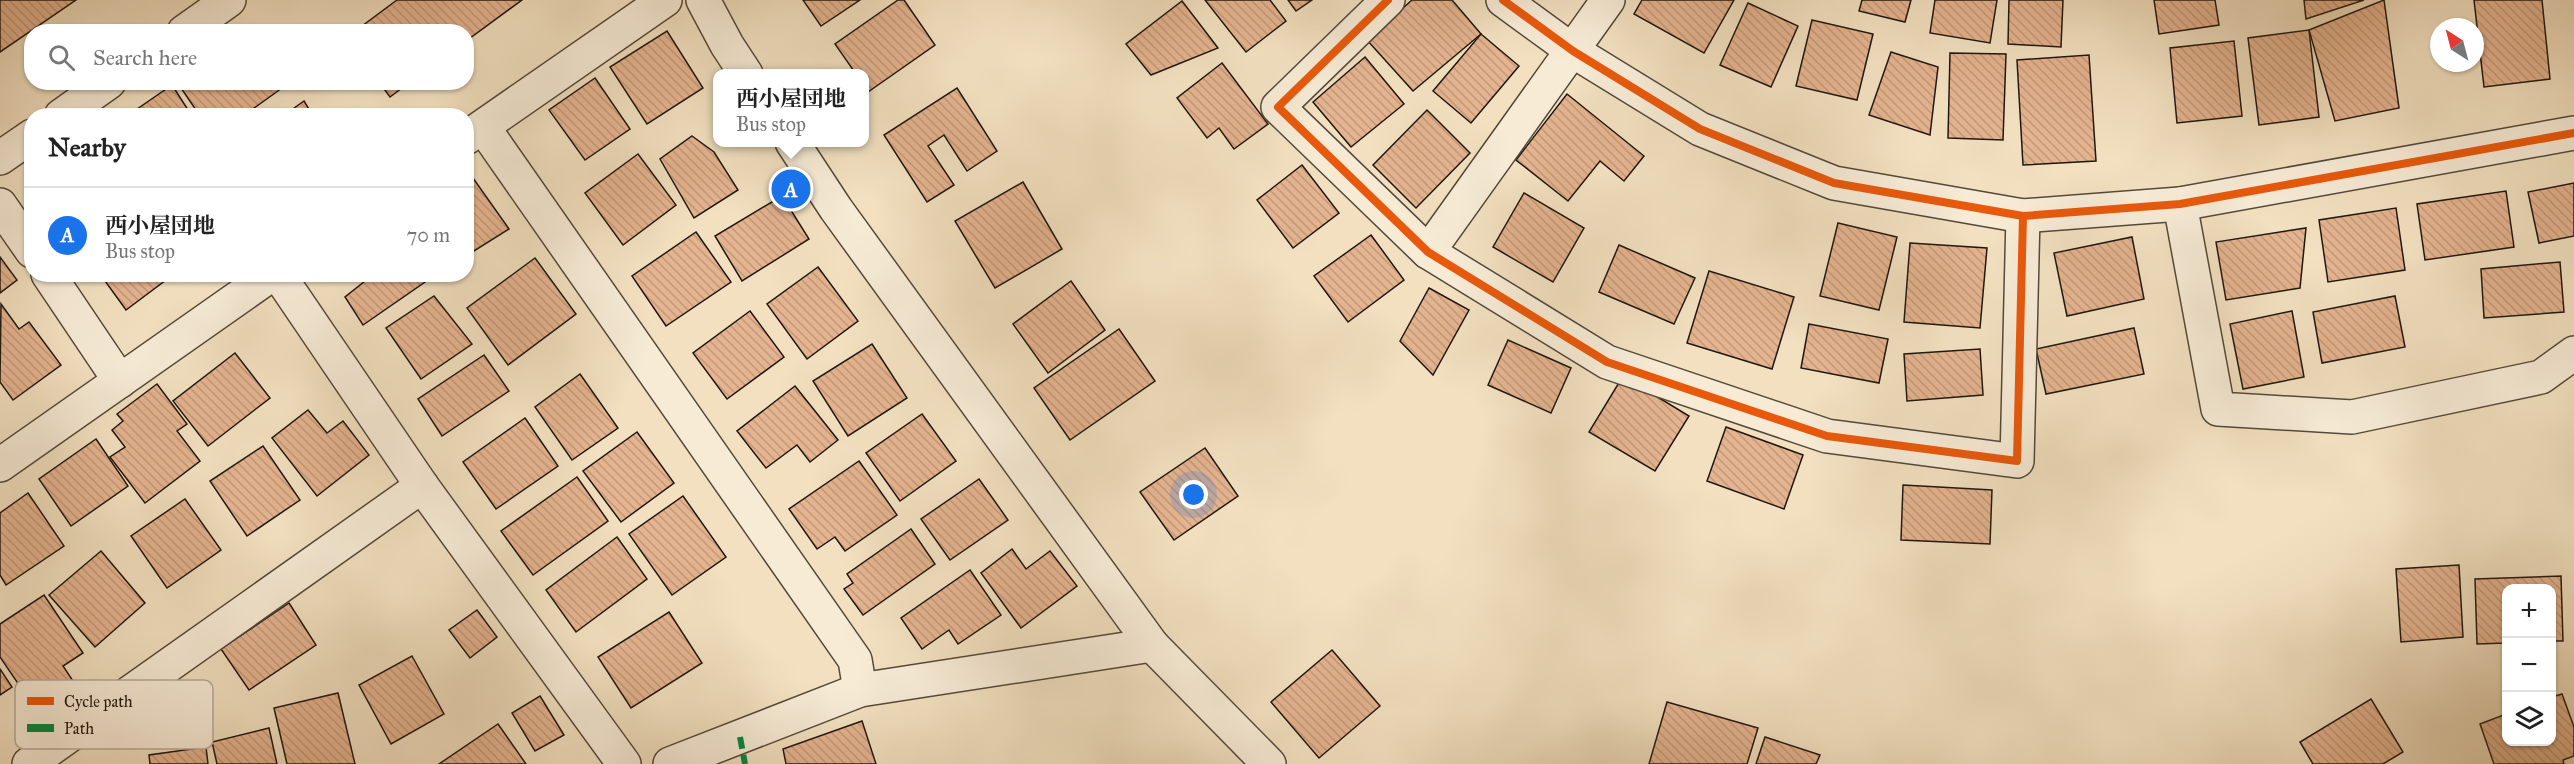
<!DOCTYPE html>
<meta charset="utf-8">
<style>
body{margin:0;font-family:"IM FELL Great Primer","Noto Serif JP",serif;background:#f2f2f2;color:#222}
.controls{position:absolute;right:18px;bottom:18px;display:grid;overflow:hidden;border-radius:12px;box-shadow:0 2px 4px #0004}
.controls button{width:54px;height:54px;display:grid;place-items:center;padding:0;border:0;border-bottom:2px solid #e0e0e0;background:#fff;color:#222;font:30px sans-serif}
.compass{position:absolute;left:2430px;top:18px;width:54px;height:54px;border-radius:50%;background:#fff;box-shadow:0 2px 4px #0004;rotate:324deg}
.you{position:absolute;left:1194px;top:495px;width:21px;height:21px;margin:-15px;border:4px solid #fff;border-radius:50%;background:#1a73e8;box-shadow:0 0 0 9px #1a73e833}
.badge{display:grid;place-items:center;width:39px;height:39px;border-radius:50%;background:#1a73e8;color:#fff;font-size:20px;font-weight:700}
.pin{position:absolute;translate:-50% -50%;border:3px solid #fff;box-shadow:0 2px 6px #0006}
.popup{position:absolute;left:713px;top:69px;width:156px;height:78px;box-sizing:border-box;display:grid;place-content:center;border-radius:12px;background:#fff;filter:drop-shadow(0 2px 4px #0005);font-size:20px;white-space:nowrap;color:#767676}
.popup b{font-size:22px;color:#222}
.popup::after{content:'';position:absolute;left:50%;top:100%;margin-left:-12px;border:12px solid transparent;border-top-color:#fff}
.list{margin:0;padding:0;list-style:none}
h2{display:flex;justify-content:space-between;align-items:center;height:78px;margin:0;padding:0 24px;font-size:26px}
h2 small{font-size:20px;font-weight:400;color:#767676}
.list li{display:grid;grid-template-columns:39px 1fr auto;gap:18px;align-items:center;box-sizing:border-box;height:96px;padding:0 24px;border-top:2px solid #e0e0e0}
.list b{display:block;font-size:22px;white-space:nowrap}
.list p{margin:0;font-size:20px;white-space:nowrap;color:#767676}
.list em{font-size:20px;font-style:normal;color:#767676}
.icon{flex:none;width:33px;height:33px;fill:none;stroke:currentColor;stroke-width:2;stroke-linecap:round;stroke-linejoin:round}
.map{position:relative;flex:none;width:2574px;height:764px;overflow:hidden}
.search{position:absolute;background:#fff;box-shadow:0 2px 4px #0004;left:24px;top:24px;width:450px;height:66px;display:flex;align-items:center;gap:15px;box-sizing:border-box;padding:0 21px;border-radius:24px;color:#767676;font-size:22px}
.panel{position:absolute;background:#fff;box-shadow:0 2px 4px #0004;left:24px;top:108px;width:450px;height:174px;border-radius:24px}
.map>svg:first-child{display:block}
.building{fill:url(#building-back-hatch);stroke:#20170e;stroke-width:1.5}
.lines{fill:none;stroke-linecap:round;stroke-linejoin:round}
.minor-casing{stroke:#54493a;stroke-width:36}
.tertiary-casing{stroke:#54493a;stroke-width:36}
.minor{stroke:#f7ebd6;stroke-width:33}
.tertiary{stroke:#f7ebd6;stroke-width:33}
.quiet{stroke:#00873e;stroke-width:6;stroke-dasharray:12 6;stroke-linecap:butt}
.cycleway-casing{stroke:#f7ebd6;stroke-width:11}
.cycleway{stroke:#e8590c;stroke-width:8}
.key{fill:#f7ebd6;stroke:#b6ab9a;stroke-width:1.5}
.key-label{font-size:16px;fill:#20170e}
</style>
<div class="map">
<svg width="2574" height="764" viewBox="0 0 2574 764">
<defs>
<pattern id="building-back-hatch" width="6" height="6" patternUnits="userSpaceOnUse" patternTransform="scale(1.5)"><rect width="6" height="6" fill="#e4b38f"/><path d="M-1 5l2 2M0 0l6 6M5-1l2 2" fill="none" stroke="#c3997a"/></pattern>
</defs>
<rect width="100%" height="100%" fill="#f2e0c0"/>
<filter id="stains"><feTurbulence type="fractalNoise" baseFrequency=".00333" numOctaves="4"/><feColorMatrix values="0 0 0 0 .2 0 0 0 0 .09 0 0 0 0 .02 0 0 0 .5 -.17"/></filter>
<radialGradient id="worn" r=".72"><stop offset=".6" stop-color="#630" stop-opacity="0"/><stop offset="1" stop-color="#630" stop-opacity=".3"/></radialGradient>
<g class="building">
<path d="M0,0H76L0,52Z"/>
<path d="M397,0H522L466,41V32H354Z"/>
<path d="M803,0H860L821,26Z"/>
<path d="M898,0H904L935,45L868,92L864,86V74H856L835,44Z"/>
<path d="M1205,0H1270L1286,21L1246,52Z"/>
<path d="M1288,0H1312L1296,11Z"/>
<path d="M1412,0H1452L1481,34L1413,91L1367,40Z"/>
<path d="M1642,0H1734L1704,53L1634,14Z"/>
<path d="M1862,0H1911L1905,22L1859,11Z"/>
<path d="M1935,0H1997L1990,43L1930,33Z"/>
<path d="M2009,0H2063L2061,47L2008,44Z"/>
<path d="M2154,0H2215L2219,25L2159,34Z"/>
<path d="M2304,0H2364L2306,19Z"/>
<path d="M2384,0L2399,108L2335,121L2309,30Z"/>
<path d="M2474,0H2542L2550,79L2484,87Z"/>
<path d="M1182,1L1218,48L1151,75L1126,44Z"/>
<path d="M1748,3L1798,26L1771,87L1720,65Z"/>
<path d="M1812,20L1873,34L1857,100L1796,86Z"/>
<path d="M2309,30L2319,117L2259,125L2248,38Z"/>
<path d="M667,31L703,88L647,124L610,67Z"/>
<path d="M1481,34L1519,66L1471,123L1433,91Z"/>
<path d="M2234,41L2242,116L2177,123L2170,48Z"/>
<path d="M1891,52L1938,67L1930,135L1869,115Z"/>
<path d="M1950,53L2006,54L2003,140L1948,138Z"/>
<path d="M2089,55L2096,161L2023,165L2017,60Z"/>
<path d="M1365,57L1404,104L1351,147L1313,102Z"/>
<path d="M1222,63L1268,124L1234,149L1219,128L1207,138L1177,98Z"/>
<path d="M595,78L630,129L585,160L549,110Z"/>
<path d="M177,82H288L289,83L243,116H200Z"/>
<path d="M379,82H410L390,97Z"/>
<path d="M172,85L192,116H127Z"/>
<path d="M957,88L997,151L967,171L944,135L928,146L954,185L927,202L884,135Z"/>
<path d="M1567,94L1644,156L1624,181L1600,161L1568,201L1516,160Z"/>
<path d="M304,101L313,116H283Z"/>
<path d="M1427,110L1470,153L1416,208L1373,165Z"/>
<path d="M692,136L714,152L738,190L694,218L660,159Z"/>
<path d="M638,154L676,205L623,245L585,193Z"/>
<path d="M1302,165L1339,213L1293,248L1257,200Z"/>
<path d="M468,171L509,229L466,256V172Z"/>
<path d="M1023,182L1062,249L995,288L955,221Z"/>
<path d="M2574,183V236L2539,243L2528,192Z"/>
<path d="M2506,191L2514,247L2425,260L2417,204Z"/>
<path d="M1524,193L1584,228L1553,282L1493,247Z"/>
<path d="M782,196L809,239L742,281L715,236Z"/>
<path d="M2396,208L2405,270L2328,282L2319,220Z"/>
<path d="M1838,223L1897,237L1879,310L1820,296Z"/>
<path d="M2306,228L2300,288L2226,300L2216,242Z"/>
<path d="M696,232L731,282L666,326L632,276Z"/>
<path d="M1371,235L1404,280L1348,322L1314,276Z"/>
<path d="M2132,237L2144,299L2067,316L2054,253Z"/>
<path d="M1910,243L1987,248L1980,328L1904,322Z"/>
<path d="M1619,245L1695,278L1674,324L1599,292Z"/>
<path d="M0,257L17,280L0,293Z"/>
<path d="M535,258L576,314L508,365L467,308Z"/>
<path d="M2560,262L2564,312L2484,318L2481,269Z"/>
<path d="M818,267L858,321L807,359L767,304Z"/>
<path d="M1709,271L1794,297L1772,369L1687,343Z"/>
<path d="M100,274H174L126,310Z"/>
<path d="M363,274H419L425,282L363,325L345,297L365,281Z"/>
<path d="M1071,281L1105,330L1048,373L1013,324Z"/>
<path d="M1429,288L1469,310L1433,375L1400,341Z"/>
<path d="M434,296L472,344L421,379L386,328Z"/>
<path d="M2395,296L2405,347L2322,363L2313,312Z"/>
<path d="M1,304L19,329L29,322L61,365L13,400L0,382Z"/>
<path d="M750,311L784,357L727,399L693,353Z"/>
<path d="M2292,311L2304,377L2243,389L2230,324Z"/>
<path d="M1809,324L1888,339L1879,383L1801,368Z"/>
<path d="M2134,328L2144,374L2046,394L2036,349Z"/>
<path d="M1119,329L1155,381L1070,440L1034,388Z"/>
<path d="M1508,340L1571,368L1551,413L1488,385Z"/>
<path d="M872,344L907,398L848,436L813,381Z"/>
<path d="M1980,349L1983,395L1907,401L1904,354Z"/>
<path d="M235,353L270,398L208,446L173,401Z"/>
<path d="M484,355L509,391L442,436L418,399Z"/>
<path d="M580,374L618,428L572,460L535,407Z"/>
<path d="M1623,376L1689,416L1655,471L1589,432Z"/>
<path d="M157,384L187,424L177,431L200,461L145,503L110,457L125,447L112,430L123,421L117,414Z"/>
<path d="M795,386L838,440L810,462L797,445L766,468L737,431Z"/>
<path d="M308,410L327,433L343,421L369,455L317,496L272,438Z"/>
<path d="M922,414L956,461L900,501L866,453Z"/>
<path d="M525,418L558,466L496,509L463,462Z"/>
<path d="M1726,427L1803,455L1784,509L1707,481Z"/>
<path d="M637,432L674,483L621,522L583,471Z"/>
<path d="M96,439L128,486L71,526L39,479Z"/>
<path d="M263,446L300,500L247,536L210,481Z"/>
<path d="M1205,448L1238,496L1174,540L1140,492Z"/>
<path d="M859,461L897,515L845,551L835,537L817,549L789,509Z"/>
<path d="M577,477L608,521L533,575L501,531Z"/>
<path d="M979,479L1008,520L950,560L921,519Z"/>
<path d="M1903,485L1992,490L1990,544L1901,540Z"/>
<path d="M28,493L64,546L6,585L0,575V513Z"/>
<path d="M683,496L726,557L672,595L629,534Z"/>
<path d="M185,499L221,550L167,588L131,536Z"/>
<path d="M911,529L935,564L863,615L844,589L853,583L847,574Z"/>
<path d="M617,537L647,579L576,632L546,590Z"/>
<path d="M1012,549L1026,569L1050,551L1077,586L1021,628L981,573Z"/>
<path d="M101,551L145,603L95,647L49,595Z"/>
<path d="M2459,565L2463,637L2401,642L2396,569Z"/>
<path d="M970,570L1001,615L958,644L949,630L922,649L901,618Z"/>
<path d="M2561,576L2563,641H2552V588H2506V643L2477,644L2475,579Z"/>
<path d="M44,595L83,653L63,666L75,684L36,710L0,657V624Z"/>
<path d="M289,603L316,645L249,690L221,649Z"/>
<path d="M477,610L497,637L470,658L449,630Z"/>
<path d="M669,612L702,663L631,708L598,657Z"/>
<path d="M1332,650L1380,706L1319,758L1271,702Z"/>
<path d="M412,656L444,714L391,744L359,685Z"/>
<path d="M0,669L12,687L0,695Z"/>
<path d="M338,693L355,764H287L274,708Z"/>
<path d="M2562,694L2574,727V756L2563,760L2564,764H2494L2480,724L2506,714V742H2552V697Z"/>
<path d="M540,696L564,735L535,751L512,713Z"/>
<path d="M2371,699L2403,752L2383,764H2313L2300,742Z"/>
<path d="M1667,702L1758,728L1747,764H1649Z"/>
<path d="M862,721L876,764H786L783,749Z"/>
<path d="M498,724L526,764H439Z"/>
<path d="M269,728L277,764H217L212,742Z"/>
<path d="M1765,737L1820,755L1816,764H1756Z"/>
<path d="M206,747L208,764H150L149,755Z"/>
</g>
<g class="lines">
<g class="minor-casing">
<g id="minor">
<path d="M1388,0L1278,107L1428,252L1607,362L1827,436L2017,461L2023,216"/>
<path d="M1503,0L1573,51L1700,129L1834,183L2023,216L2180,204L2574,133"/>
<path d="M184,32L229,0"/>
<path d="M61,116L109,82"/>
<path d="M483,127L855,660L860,690"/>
<path d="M466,138L665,0"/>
<path d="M0,158L32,136"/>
<path d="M2180,204L2218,409L2352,417L2541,377L2574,353"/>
<path d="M0,205L32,251"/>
<path d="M1428,252L1608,0"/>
<path d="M48,274L120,381"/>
<path d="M278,274L422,486L624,764"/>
<path d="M0,465L272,274"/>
<path d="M29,764L422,486"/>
<path d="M670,764L860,690L1152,645"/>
</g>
</g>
<g class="tertiary-casing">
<g id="tertiary">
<path d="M703,0L727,45L746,74"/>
<path d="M792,142L836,209L1152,645L1269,764"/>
</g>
</g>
<use href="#minor" class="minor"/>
<use href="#tertiary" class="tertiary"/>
<path class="quiet" d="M740,737L745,764"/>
<g class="cycleway-casing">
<g id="cycleway">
<path d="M1388,0L1278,107L1428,252L1607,362L1827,436L2017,461L2023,216"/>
<path d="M1503,0L1573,51L1700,129L1834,183L2023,216L2180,204L2574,133"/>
</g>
</g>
<use href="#cycleway" class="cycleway"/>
</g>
<rect x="15" y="680" width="198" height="69" rx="9" class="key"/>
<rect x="27" y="697" width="27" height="8" fill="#e8590c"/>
<rect x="27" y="724" width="27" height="8" fill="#00873e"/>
<g class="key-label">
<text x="64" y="707">Cycle path</text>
<text x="64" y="734">Path</text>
</g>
<rect width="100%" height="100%" filter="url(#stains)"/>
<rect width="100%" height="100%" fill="url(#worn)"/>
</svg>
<div class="controls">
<button>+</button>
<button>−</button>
<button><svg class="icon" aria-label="layers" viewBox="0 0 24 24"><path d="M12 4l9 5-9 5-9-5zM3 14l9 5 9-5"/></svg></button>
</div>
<svg class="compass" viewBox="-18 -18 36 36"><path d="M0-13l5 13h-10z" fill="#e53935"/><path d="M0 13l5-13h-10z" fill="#767676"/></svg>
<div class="you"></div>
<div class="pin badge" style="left:791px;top:189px">A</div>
<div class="popup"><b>西小屋団地</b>Bus stop</div>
<div class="search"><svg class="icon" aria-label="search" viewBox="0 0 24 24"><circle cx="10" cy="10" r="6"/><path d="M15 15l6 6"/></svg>Search here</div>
<section class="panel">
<h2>Nearby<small></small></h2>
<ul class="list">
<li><span class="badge">A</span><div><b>西小屋団地</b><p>Bus stop</p></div><em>70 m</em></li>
</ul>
</section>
</div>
